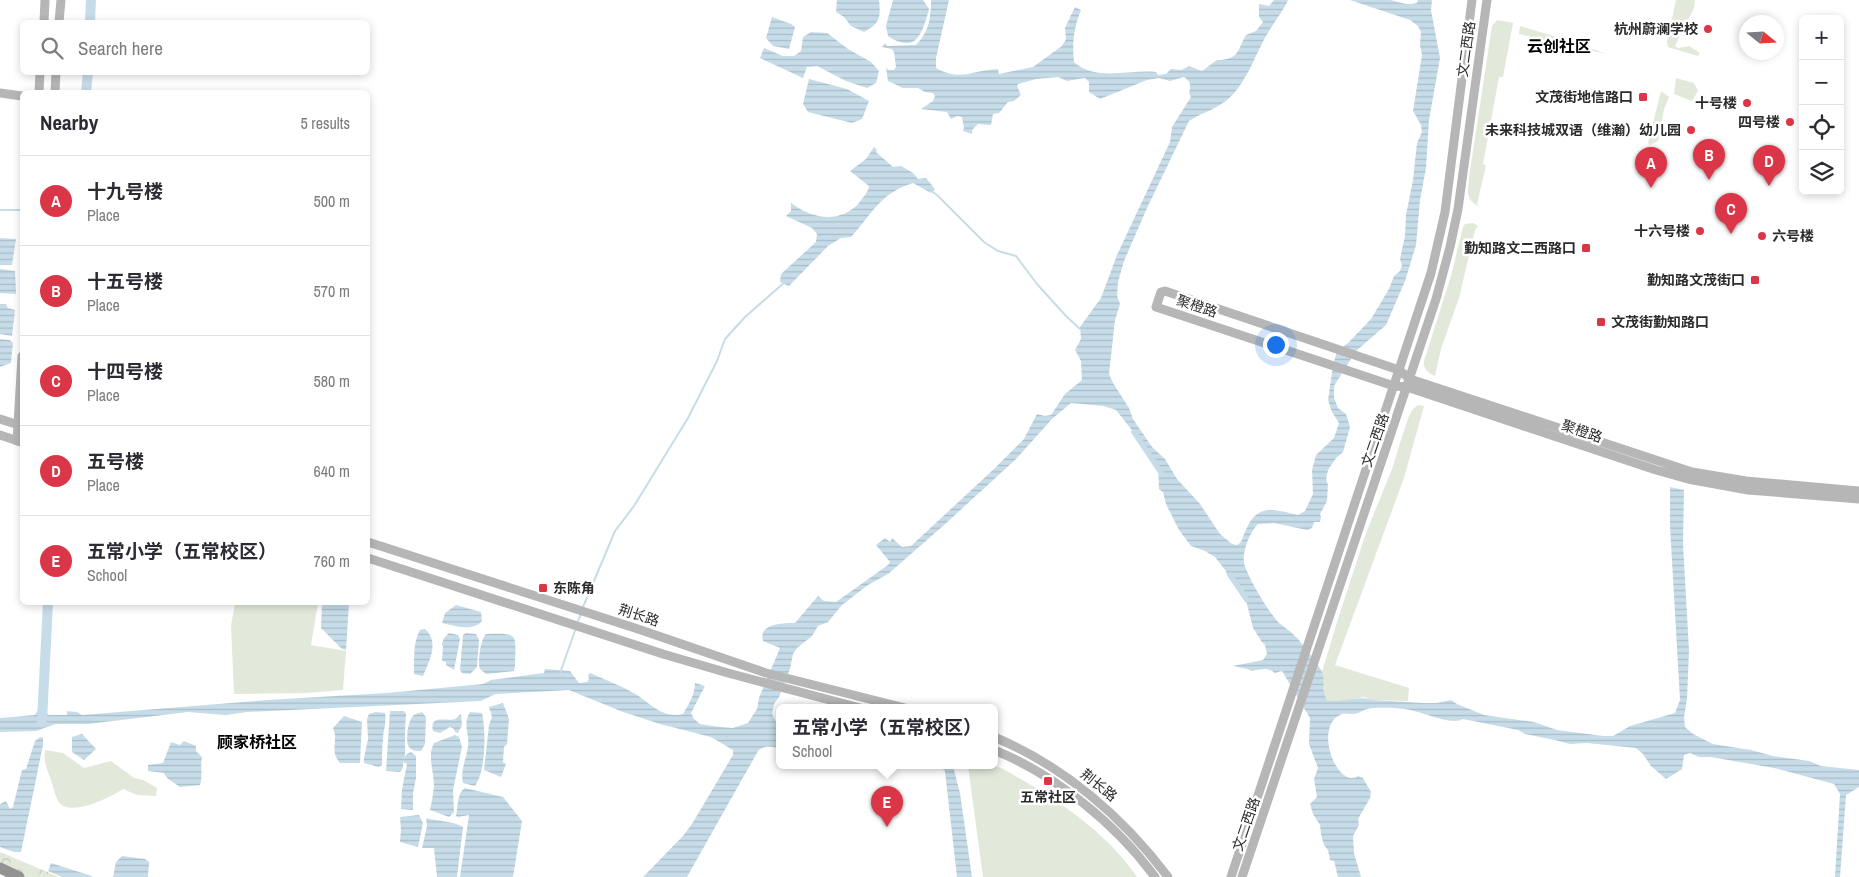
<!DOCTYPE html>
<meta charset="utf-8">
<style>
body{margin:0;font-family:"Archivo Narrow","Noto Sans SC",sans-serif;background:#f2f2f3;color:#2b2b33}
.controls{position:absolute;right:15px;top:15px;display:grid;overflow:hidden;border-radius:8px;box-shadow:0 2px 8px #0003}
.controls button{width:45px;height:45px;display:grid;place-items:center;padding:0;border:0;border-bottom:1px solid #e1e1e2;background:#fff;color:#2b2b33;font:25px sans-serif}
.compass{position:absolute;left:1739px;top:15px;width:45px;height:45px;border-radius:50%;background:#fff;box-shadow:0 2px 8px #0003;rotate:108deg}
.you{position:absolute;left:1275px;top:344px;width:18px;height:18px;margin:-12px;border:4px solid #fff;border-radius:50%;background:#1a73e8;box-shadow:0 0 0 8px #1a73e833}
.badge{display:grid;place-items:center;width:32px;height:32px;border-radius:50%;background:#db3647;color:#fff;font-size:16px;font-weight:700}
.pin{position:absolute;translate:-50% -41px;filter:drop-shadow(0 1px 2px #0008)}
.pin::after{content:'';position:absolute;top:26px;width:18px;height:15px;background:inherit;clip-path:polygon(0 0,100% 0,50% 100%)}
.popup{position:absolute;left:776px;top:704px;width:222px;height:65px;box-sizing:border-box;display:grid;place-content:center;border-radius:8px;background:#fff;filter:drop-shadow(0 1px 4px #0005);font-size:16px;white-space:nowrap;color:#7c7c81}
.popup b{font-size:19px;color:#2b2b33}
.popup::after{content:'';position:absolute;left:50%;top:100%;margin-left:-10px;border:10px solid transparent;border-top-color:#fff}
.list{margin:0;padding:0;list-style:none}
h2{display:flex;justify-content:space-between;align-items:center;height:65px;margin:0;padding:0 20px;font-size:21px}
h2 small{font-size:16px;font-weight:400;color:#7c7c81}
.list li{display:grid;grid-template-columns:32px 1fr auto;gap:15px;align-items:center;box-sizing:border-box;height:90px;padding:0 20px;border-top:1px solid #e1e1e2}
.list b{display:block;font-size:19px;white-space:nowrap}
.list p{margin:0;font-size:16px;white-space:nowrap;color:#7c7c81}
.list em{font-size:16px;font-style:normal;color:#7c7c81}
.icon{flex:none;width:28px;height:28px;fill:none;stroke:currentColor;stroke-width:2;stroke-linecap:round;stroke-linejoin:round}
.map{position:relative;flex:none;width:1859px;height:877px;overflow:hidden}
.search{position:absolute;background:#fff;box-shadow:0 2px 8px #0003;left:20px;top:20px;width:350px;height:55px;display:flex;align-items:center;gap:12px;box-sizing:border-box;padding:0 18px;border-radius:8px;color:#7c7c81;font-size:19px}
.panel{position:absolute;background:#fff;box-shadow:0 2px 8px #0003;left:20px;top:90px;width:350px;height:515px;border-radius:8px}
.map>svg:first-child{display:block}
.green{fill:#e2e9da}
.forest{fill:url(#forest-crowns)}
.water{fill:url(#water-rules)}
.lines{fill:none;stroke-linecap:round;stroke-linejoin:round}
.stream{stroke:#c6dce8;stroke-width:2}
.canal{stroke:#c6dce8;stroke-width:5.5}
.river{stroke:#c6dce8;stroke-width:10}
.secondary{stroke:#b6b6b6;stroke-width:9}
.highway{stroke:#939393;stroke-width:11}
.poi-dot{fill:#db3647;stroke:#fff;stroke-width:2}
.labels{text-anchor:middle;stroke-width:5;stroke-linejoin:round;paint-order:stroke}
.poi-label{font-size:14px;font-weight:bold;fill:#2c2c2c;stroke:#fff;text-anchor:end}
.street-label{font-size:14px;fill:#2c2c2c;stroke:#fff}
.quarter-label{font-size:16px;font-weight:bold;fill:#000;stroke:#fff}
</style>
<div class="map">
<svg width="1859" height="877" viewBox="0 0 1859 877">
<defs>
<pattern id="forest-crowns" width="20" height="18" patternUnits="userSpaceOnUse" patternTransform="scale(1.25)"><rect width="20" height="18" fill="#e2e9da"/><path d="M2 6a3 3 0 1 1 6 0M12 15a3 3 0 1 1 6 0" fill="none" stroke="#c2c8bb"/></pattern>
<pattern id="water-rules" width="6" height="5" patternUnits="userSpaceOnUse" patternTransform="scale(1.25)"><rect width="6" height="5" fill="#c6dce8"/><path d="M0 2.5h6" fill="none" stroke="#aabdc7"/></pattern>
</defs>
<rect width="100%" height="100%" fill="#fff"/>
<g class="green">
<path d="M1676,0H1695L1694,8L1675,46L1678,48L1689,46L1700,53L1698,56L1668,47L1667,42Z"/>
<path d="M1497,20L1513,23L1503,77H1499L1483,164L1486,166L1477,204L1479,207C1465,198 1468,193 1469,177L1492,26Z"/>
<path d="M1520,26L1580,44L1606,54L1519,34Z"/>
<path d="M1676,78L1694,83L1698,91L1692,101L1674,94Z"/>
<path d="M1661,91L1669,97L1664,109L1658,141L1650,145L1648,143Z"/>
<path d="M1473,223L1478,226L1475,230L1459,298L1441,349L1435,376C1429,373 1423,370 1424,361L1451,276L1463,227L1465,224Z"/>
<path d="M1418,405L1424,406L1404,478L1335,665L1409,688L1408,701L1371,700L1364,697L1342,701H1328L1324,695L1322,672L1338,619L1366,533L1392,469L1407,421L1412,410Z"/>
<path d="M235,603H318L311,645L346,651L343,690L307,693L234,694L231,626Z"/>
<path d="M45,750L63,753L84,768L111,761L134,778L143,780L157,788L156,796L137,795L123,789C111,797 70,818 59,802C55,796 53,786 51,780C47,769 43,761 45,750Z"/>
<path d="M968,766C976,766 987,764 995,766C1006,769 1016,777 1026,782C1068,807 1110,837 1137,877H983Z"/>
</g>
<path class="forest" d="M0,852L59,877H22L0,867Z"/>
<g class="water">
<path d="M837,0H879C881,18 880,23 864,32L851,26L844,17L836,12Z"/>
<path d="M893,0H923L929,9C922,35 916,54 888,36L886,26Z"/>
<path d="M931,0H949L936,58V68C961,82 972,70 998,69L999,74L1033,67L1062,46L1066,39L1065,28L1075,7L1081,10C1074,27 1072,43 1074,62C1097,82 1129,69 1156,72L1158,75L1166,74L1171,69L1181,70L1189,66L1202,71L1217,60C1239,60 1237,51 1246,35L1256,31L1263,22L1259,17V4L1269,6L1274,0H1288C1284,10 1272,25 1266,36C1253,59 1247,83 1226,101C1214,110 1201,113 1189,121L1147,208L1124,261L1118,282L1117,296L1120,304L1115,320L1109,374L1113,383L1129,408L1133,419L1152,447L1165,459L1177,479L1200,504L1220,534L1232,544L1237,545C1242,543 1242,538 1245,532C1257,503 1272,509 1298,515L1305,511L1313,494L1312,470L1316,455L1334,438L1339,423L1332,412L1328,400L1333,366L1337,351L1348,343L1371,319L1389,289L1394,276L1400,271L1402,265L1400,259L1405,236L1406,215L1413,180L1417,143L1422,132L1421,125L1413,111L1422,55L1420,45L1421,32L1418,26L1410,20L1350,0C1363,0 1378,0 1390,0C1400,2 1407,6 1417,3L1418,0H1432L1431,10L1440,58L1429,120L1426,168L1420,200L1416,245L1405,281L1386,325L1356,351L1334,386V398L1338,408L1346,414L1350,427L1343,452L1336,458L1328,470L1326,480L1328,485L1327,501L1320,514L1321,517L1320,522H1314L1312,528L1307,530L1274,523L1258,524C1250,532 1242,551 1244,563C1247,576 1269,613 1279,623C1284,627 1289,630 1294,635C1300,640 1319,665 1322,672C1326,683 1320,690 1328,701C1343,702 1359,695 1372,700L1424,703H1437L1451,700L1457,704L1484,715L1534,722L1557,730L1603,736H1613L1630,726L1675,713L1680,700L1670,526V487L1684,490L1683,544L1689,650L1687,699L1684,717L1685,727L1693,734L1713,744L1751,750L1773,756L1809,761L1821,766L1859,770V787L1846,795L1840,877H1835L1840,794L1834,784L1774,768L1711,757H1699L1690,753L1684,755L1682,769L1666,779L1651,766L1643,754L1636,748L1587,743L1570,744L1555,740L1525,734L1518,730L1463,719C1451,726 1421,711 1405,709C1394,708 1379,707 1367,709C1363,710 1358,714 1353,714C1349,714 1346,713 1342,714C1312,725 1337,790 1358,776L1363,778L1371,792L1370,798L1358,819L1359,825L1353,836L1354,853L1361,877H1338L1334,861L1330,860L1328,850L1324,845L1321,834L1320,825L1313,814L1310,804L1317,797L1314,779L1318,768L1309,744L1310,718L1282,671L1275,673C1268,667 1261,669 1252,671L1247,669L1233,666L1263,660L1267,654L1265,645L1262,642L1253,628L1244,592L1239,584L1227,575L1226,571L1215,557L1205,551L1191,546L1179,530L1166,504L1163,492L1159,489L1158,463L1116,410L1104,406L1071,403L1052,419L1015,460L943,526L888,574L868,585L842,605L828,622L818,626L812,636L797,648L793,654L790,669L779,697L774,704L772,714L779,728V748C772,747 764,745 758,751L687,877H643L683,836L692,824L733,755V750L711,737L660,724L623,712L569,690L495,694L481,701L247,712L226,715L188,712L88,724H56L36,731L0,732V718L35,715L39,708H46V713L49,715H67V711L77,712L82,715L267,700L387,693L483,684L491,680L544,673L545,669L570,671L579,683L587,682L589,679L588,675L590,673C603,679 617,684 630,691C647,699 661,720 683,714C689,704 695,694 695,683L705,686L691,713L694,719L700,724L720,727L733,728L748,723L757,709L759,698L780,648L763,641C758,623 784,623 795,623L818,596L824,601L836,602L888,565L890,562L876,545L885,538L890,542L892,538L902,547L911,546L995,468L1024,439L1037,414L1045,416L1051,415L1065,394L1082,380L1081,361L1075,350L1081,339L1080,327L1101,298L1117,255L1170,142L1172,127L1191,97L1189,93C1191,85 1191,82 1184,77L1170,81L1159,78L1147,80L1100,99L1089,92V82L1085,78L1067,81L1058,77L1036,79L1018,84L1017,86L1021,95L1014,101L1008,102L999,113L993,114L991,125L978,124L972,130V134L963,131L964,128L962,117L957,116L951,119L947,112L921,109L933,101L935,96L933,93L925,92L918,88H903L888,81L886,68L889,70H894L896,67L894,52L892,49L882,47L885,43L887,46L916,45C929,32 931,18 931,0Z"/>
<path d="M772,17L791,24L795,27L789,49L773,46L766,38Z"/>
<path d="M811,32L827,33L848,49L871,62L879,71L876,83L867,88L846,81L817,66L807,67L803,78L760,58L764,48L783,56H794L801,51L803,37Z"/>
<path d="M809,79L847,89L869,101L862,119L852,123L808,112L803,104Z"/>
<path d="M874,147L877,150L876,152L893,167L901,166L913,173L918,179L926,178L935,189L931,193L913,183C880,193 872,214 851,237L841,238L828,246L789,286L780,282L781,274L816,242L817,234L812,228L786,216L791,211V203C812,219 840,224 859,203C863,197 868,193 869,186L850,171L866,159Z"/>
<path d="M0,238L16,239L12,265H0Z"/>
<path d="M0,269L15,271L16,294L0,293Z"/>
<path d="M0,304H6L8,308L15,310L12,336L0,334Z"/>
<path d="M0,339L10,340L13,343L11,363L0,367Z"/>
<path d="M322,603H349L346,650L342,649L321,628Z"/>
<path d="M456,605L481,612L482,621C472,632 456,626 442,623L445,613Z"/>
<path d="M425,629C440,642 429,662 423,676L414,674C414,659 413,643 420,630Z"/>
<path d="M449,633L458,635L460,639L454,670L446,665V662L442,661L443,647L442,644L444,638Z"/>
<path d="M466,633L476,634L479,640L477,667L470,674L462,673L460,670L463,635Z"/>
<path d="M486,634C521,633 515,634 515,667L514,671L486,674C484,672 482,671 480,669C477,662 481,638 486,634Z"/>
<path d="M503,703L509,719L507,744L504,747L503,762L506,764L501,777L484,770L489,725L492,717L489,707Z"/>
<path d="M390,711H404L406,714C405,726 405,736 405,748C406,754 403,761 403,768L400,772L386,771Z"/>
<path d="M376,712L385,713C387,723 383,730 383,739C382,748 382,756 382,765L379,767L364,763V758L368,739L367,719L369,714Z"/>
<path d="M422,712L426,717L425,744L421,751C416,751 412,751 409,747C405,741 408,719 414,715C417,713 420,713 422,712Z"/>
<path d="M470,712L482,713C486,731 486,771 475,786L463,783C460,772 466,759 468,747C470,733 462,725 470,712Z"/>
<path d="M461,714L462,725L458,733L455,732L454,729L450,727L440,733L433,731C429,714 446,722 455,719C457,718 459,715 461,714Z"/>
<path d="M344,716L362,722L360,763H340C329,750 339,741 333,728Z"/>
<path d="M82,734L96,749L84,760L72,752V737Z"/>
<path d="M455,735L459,737L462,747L453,790L454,812L449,817L430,810C432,802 433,794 434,786C434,771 427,756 434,743Z"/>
<path d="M40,737L43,738V745L21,852H14L0,847V804L6,801L10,809L13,807L22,770L26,769L35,741Z"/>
<path d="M184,741L196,746V751L202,757C200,767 203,775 200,785L180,787L167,778L164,773L148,771V765L163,763L171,742L180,745Z"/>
<path d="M411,752L416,756V778L413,793V810L401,809L402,789L407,764L404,762C404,756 406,754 411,752Z"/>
<path d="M859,766H953L960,793L972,877H957L945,771L941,768Z"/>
<path d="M465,788L503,797L522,821L513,877H460L469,815L458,817L456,816C458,806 457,793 465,788Z"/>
<path d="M419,815L423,823L418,847L400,842L401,830L400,817Z"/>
<path d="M426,818C439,822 451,820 463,827L457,877H437L434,848H422L427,826Z"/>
<path d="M122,856L145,859L149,862L148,877H113L116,862Z"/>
<path d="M51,863L89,875L93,877H62L48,871Z"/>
</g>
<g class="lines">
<g class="stream">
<path d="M930,190L937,195L984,242L998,251L1016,256L1037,284L1066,316L1080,329"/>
<path d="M0,210H22"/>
<path d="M583,607L615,531L634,506L688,418L717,361L725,339L745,317L785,282"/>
<path d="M577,623L581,614"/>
<path d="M560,673L576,628"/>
</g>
<g class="canal">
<path d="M1134,432L1162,474"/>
<path d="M1230,575L1247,600"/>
</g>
<g class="river">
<path d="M90,22L91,0"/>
<path d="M86,92L88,72"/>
<path d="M42,721L48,602"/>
</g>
<g class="secondary">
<path d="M44,22L45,0"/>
<path d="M59,22L61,0"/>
<path d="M39,92L40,72"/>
<path d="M55,92L56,72"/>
<path d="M0,93L22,96"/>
<path d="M0,419L22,426"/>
<path d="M0,435L21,442"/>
<path d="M17,441L22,356"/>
<path d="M1859,491L1746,481L1692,472L1410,379L1399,370L1165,291L1161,292L1156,307L1394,386L1407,387L1656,470L1688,479L1748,490L1859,499"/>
<path d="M368,542L638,629L766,673L905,708"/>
<path d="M368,558L663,654L728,673L860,708"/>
<path d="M994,737C1064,766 1123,817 1168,877"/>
<path d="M994,750C1056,775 1116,824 1155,877"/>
<path d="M1231,877L1431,273L1445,212L1472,0"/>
<path d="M1242,877L1436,299L1450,247L1458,209L1487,0"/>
</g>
<path class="highway" d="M0,868L19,877"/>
</g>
<g class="poi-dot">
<circle cx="1708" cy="29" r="5"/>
<rect x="1638" y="92" width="10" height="10" rx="2.5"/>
<circle cx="1747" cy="103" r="5"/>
<circle cx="1790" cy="122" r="5"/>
<circle cx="1691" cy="130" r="5"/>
<circle cx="1700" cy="231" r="5"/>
<circle cx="1762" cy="236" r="5"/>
<rect x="1581" y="243" width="10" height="10" rx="2.5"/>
<rect x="1750" y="275" width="10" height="10" rx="2.5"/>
<rect x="1596" y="317" width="10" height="10" rx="2.5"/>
<rect x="538" y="583" width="10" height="10" rx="2.5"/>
<rect x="1043" y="776" width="10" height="10" rx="2.5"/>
</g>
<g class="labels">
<g class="poi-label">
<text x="1698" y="34">杭州蔚澜学校</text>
<text x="1633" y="102">文茂街地信路口</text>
<text x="1737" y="108">十号楼</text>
<text x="1780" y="127">四号楼</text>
<text x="1681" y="135">未来科技城双语（维瀚）幼儿园</text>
<text x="1690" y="236">十六号楼</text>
<text x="1772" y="241" text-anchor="start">六号楼</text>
<text x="1576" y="253">勤知路文二西路口</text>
<text x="1745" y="285">勤知路文茂街口</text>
<text x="1611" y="327" text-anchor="start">文茂街勤知路口</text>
<text x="553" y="593" text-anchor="start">东陈角</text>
<text x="1048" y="802" text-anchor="middle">五常社区</text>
</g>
<g class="street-label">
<text transform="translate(1466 49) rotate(-82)" y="5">文二西路</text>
<text transform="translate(1197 306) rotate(18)" y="5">聚橙路</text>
<text transform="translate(1582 431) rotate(19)" y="5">聚橙路</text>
<text transform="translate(1375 440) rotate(-71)" y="5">文二西路</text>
<text transform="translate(639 615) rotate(18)" y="5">荆长路</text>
<text transform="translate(1099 785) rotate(39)" y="5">荆长路</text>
<text transform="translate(1246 824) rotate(-71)" y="5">文二西路</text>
</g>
<g class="quarter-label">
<text x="1559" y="52">云创社区</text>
<text x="257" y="748">顾家桥社区</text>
</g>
</g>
</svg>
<div class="controls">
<button>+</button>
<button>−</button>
<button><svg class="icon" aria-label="locate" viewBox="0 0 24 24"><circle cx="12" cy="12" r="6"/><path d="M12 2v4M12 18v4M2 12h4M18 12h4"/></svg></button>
<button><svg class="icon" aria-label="layers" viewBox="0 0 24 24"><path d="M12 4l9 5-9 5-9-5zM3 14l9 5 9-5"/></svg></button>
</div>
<svg class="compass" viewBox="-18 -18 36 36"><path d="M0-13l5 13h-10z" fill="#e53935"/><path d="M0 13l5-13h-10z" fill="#7c7c81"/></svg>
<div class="you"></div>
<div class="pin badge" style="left:1651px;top:188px">A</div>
<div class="pin badge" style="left:1709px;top:180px">B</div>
<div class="pin badge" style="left:1731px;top:234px">C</div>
<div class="pin badge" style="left:1769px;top:186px">D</div>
<div class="pin badge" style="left:887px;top:827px">E</div>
<div class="popup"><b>五常小学（五常校区）</b>School</div>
<div class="search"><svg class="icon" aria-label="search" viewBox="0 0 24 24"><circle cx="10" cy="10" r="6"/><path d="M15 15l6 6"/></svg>Search here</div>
<section class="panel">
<h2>Nearby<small>5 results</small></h2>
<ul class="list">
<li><span class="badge">A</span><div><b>十九号楼</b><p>Place</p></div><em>500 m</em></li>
<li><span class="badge">B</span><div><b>十五号楼</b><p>Place</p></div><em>570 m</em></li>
<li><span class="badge">C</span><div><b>十四号楼</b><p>Place</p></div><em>580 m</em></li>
<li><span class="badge">D</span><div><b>五号楼</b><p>Place</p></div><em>640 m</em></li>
<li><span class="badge">E</span><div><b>五常小学（五常校区）</b><p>School</p></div><em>760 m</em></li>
</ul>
</section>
</div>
